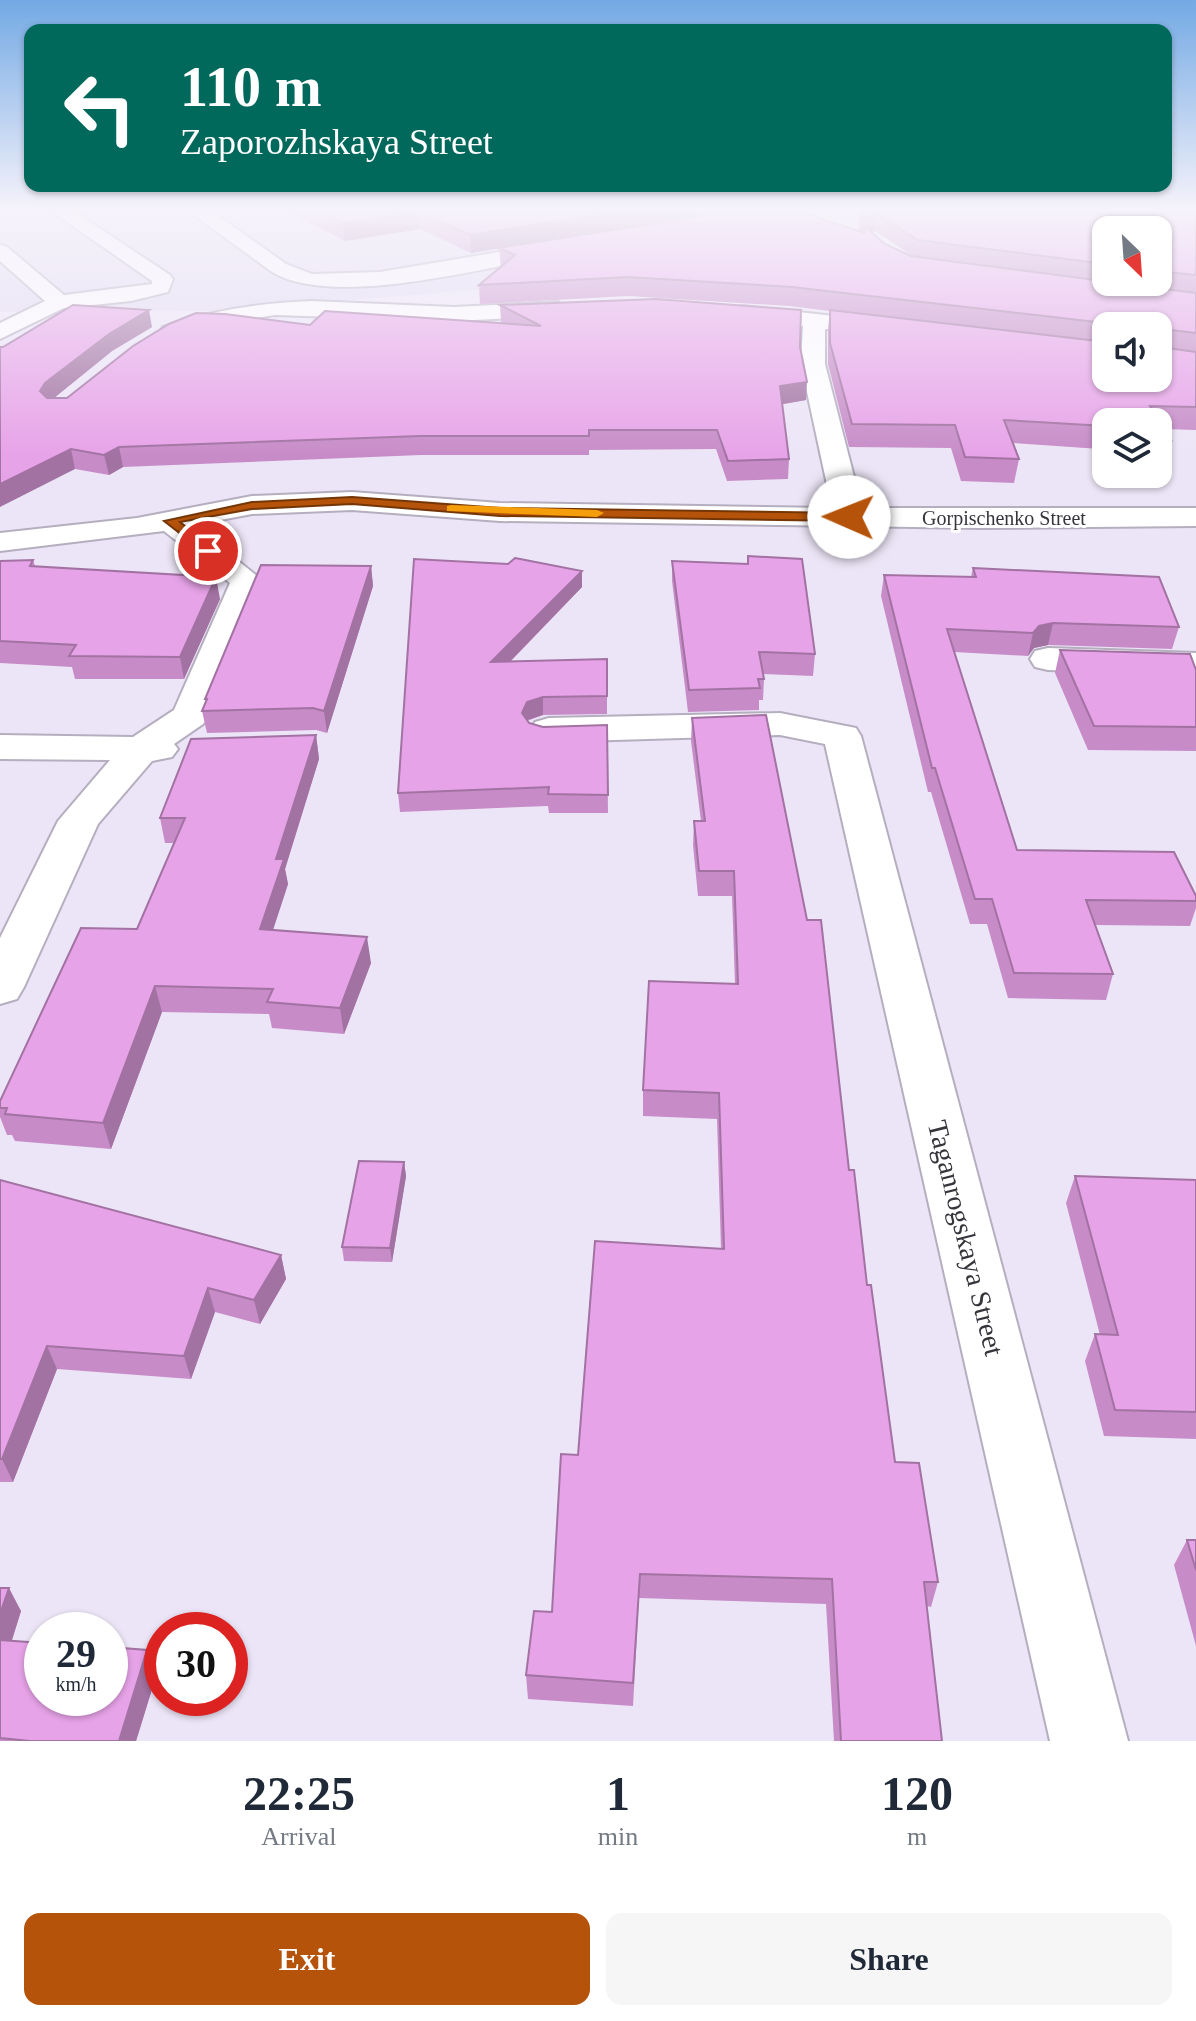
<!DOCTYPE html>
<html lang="en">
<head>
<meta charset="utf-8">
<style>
  body { margin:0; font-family:"Times New Roman",serif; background:#f6f6f7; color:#1f2937; height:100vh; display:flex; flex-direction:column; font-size:30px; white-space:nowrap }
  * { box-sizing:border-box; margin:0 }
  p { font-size:26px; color:#747a83 }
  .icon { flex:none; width:44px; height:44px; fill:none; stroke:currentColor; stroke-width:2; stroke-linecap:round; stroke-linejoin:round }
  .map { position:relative; height:1741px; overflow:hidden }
  .sheet { display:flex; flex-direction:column; background:#fff; flex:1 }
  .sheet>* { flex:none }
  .hud { position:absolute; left:24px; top:24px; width:1148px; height:168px; border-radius:16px; box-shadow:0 2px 6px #0004; background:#00695c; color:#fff; overflow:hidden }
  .needle { width:52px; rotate:155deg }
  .buttons { position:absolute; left:1092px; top:216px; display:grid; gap:16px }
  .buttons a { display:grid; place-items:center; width:80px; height:80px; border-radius:16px; background:#fff; box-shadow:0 2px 6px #0004; font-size:40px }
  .speed { position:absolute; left:24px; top:1612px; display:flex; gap:16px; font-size:40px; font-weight:700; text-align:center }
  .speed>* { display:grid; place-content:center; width:104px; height:104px; border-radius:50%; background:#fff; box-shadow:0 2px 6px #0004; line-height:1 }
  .speed small { font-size:20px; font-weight:400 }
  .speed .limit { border:12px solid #d22; background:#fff; color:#111 }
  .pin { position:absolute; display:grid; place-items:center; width:68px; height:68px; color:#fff; margin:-34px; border:4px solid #fff; border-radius:50%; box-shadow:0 2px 8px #0007 }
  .me { position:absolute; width:88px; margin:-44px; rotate:271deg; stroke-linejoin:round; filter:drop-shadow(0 0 6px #0008) }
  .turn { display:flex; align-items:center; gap:28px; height:168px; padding:0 24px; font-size:36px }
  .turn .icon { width:104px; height:104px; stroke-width:2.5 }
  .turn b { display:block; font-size:56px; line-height:68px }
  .eta { display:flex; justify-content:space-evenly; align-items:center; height:136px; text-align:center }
  .eta b { font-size:48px; font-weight:600; line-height:56px }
  .cta { display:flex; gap:16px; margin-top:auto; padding:16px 24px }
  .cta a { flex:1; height:92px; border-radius:16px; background:#b45309; color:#fff; font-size:32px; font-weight:600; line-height:92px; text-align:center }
  .cta a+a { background:#f6f6f7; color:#1f2937 }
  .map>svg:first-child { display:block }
</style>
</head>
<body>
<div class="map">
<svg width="1196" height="1741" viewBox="0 0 1196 1741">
  <rect width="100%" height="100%" fill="#ece5f7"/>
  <path fill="#e2d9f1" d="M 0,212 L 1196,212 L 1196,228 L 834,216 L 694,236 L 567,282 L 222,311 L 0,312 Z"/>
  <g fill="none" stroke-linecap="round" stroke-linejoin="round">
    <defs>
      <path id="minor" d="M 53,212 L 75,212 L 170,275 L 173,279 L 168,292 L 131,301 L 64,308 L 0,339 L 0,323 L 45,301 L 0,261 L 0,245 L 7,247 L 64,295 L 152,284 L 152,281 Z
        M 190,212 L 213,212 L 286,264 L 312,274 L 380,272 L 559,242 L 569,248 L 559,254 C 489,267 334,309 272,272 Z
        M 311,301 L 454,307 L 558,302 L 569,309 L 558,316 L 454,321 L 275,315 L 211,325 L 171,339 L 163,337 L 160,332 L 163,327 C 212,310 259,303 311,301 Z
        M 743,306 L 889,322 L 897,324 L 900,329 L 897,334 L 889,336 L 825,329 L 825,364 L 862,508 L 1196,508 L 1196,526 L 980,528 L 500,521 L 352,510 L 252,514 L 194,525 L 263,581 L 209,716 L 203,724 L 174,744 L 178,749 L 172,757 L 152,761 L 98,824 L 24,987 L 17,999 L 0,1004 L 0,938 L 58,821 L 110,760 L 0,759 L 0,735 L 133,737 L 174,710 L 230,583 L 164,531 L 0,551 L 0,533 L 137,518 L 252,496 L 352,492 L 500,503 L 832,508 L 801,364 L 803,326 L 735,318 L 732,313 L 735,308 Z
        M 1048,648 L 1196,653 L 1196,675 L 1048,670 L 1035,667 L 1030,659 L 1035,651 Z
        M 780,713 L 856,728 L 861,736 L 1128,1741 L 1050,1741 L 825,744 L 780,735 L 549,742 L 535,738 L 530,730 L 535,722 L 549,718 Z"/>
    </defs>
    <use href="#minor" stroke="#b5aebf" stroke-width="4"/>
    <use href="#minor" fill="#fff" fill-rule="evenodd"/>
  </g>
  <path fill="#c78cc8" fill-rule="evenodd" d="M 290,212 L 801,212 L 860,232 L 858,224 L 860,212 L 1196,212 L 1196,430 L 1164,429 L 1171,440 L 1165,463 L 1158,463 L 1158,422 L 1106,422 L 1106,461 L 1100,449 L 1013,443 L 1019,459 L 1014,483 L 961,481 L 951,448 L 849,447 L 828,364 L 828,329 L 830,311 L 790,306 L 628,296 L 480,304 L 479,285 L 501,267 L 499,248 L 471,253 L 420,229 L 345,241 ZM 706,214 L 708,215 L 527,244 ZM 1106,230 L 1158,230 L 1158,282 L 1106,282 ZM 875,231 L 914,257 L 885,244 L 871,232 ZM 1106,326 L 1158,326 L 1106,378 Z
    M 500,305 L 800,347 L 806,400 L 782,404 L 789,459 L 788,479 L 727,481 L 716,449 L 589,450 L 589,455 L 421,455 L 123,467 L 109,475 L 75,469 L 3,347 L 152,327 L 112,351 L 54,398 L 67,398 L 310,325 L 503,323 L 501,322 Z
    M 414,559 L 582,587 L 510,662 L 607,659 L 607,714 L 543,715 L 527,721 L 529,723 L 543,727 L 607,725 L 608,813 L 549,813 L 548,806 L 400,812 L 398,793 Z
    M 33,560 L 35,566 L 220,599 L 184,679 L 75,679 L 72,667 L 0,663 L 0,561 Z
    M 672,561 L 815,654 L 813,676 L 763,674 L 764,679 L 763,700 L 759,700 L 759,710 L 688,712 L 672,581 Z
    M 371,566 L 373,586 L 327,733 L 316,730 L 207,733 L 202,711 L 206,703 L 205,699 Z
    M 973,568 L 1179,627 L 1172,649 L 1048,645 L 1034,648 L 1028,656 L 954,652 L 1017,850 L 1196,896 L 1196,908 L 1190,926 L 1095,925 L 1113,974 L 1106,1000 L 1008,998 L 987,924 L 970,924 L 931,792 L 928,792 L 881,596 L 884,575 L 971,577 Z
    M 1060,650 L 1196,670 L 1196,751 L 1088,750 L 1055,673 Z
    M 692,718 L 849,1170 L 895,1462 L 938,1582 L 931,1607 L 927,1606 L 942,1741 L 834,1741 L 826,1604 L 639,1598 L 633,1706 L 528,1699 L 526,1675 L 552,1612 L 578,1455 L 721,1249 L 717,1119 L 643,1116 L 643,1090 L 735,984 L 732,896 L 698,896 L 693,845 L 694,821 L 701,821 L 691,741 Z
    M 316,735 L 319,759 L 285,869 L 288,884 L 273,930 L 371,963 L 344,1034 L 272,1028 L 269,1014 L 162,1012 L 111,1149 L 15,1141 L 12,1135 L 7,1135 L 0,1117 L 0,1101 L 137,929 L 174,843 L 165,843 L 160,818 Z
    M 404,1162 L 406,1176 L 392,1262 L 344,1261 L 342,1247 Z
    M 1075,1176 L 1196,1180 L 1196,1439 L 1104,1436 L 1085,1361 L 1095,1334 L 1100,1335 L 1066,1203 Z
    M 0,1180 L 281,1255 L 286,1279 L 260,1324 L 215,1312 L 191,1379 L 57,1369 L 13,1482 L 0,1482 Z
    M 1187,1540 L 1196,1540 L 1196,1646 L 1174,1565 Z
    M 0,1588 L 21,1611 L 12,1640 L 157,1673 L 136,1741 L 0,1741 Z"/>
  <path fill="#a272a2" d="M 418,212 L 420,229 L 345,241 L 343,223 Z
    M 614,212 L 707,212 L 706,214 L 471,253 L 470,235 Z
    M 877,214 L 875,231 L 865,233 L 864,226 L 863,236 L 861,238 L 863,221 L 867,216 Z
    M 149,310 L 152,327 L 112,351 L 49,402 L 40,391 L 45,383 L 109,334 Z
    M 807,382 L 806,400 L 778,405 L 780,386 Z
    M 119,447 L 123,467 L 109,475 L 104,455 Z
    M 71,449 L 75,469 L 0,507 L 0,484 Z
    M 371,566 L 373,586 L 327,733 L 324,711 Z
    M 582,571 L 582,587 L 492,680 L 491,662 Z
    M 216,577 L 220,599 L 184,679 L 180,657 Z
    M 1053,623 L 1048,645 L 1034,648 L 1028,656 L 1033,633 L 1039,626 Z
    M 543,697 L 543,715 L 527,720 L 522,713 L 527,702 Z
    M 316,735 L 319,759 L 285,869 L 288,884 L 265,954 L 260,929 L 276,859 Z
    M 367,937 L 371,963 L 344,1034 L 340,1008 Z
    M 155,986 L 162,1012 L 111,1149 L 103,1123 Z
    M 404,1162 L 406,1176 L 392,1262 L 390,1248 Z
    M 281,1255 L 286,1279 L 260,1324 L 254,1300 Z
    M 208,1288 L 215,1312 L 191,1379 L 184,1356 Z
    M 47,1346 L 57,1369 L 13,1482 L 2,1459 Z
    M 9,1588 L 21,1611 L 5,1662 L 0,1654 L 0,1614 Z
    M 147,1650 L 157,1673 L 136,1741 L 119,1741 Z"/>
  <path fill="#e7a3e8" stroke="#a272a2" stroke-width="2" d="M 321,212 L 416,212 L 343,223 Z
    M 419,212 L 614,212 L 470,235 Z
    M 711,212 L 801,212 L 865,233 L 864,226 L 885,244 L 911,256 L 1196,293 L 1196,333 L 1163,329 L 1160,332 L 1161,347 L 1196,352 L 1196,407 L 1150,406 L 1171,440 L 1158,439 L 1158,422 L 1106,422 L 1106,428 L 1105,426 L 1004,420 L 1019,459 L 965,457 L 955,425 L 852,424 L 830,343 L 830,310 L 1106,342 L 1106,378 L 1158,378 L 1158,326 L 1113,326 L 1113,324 L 792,287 L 628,277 L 479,285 L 515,255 L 499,248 L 708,215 Z
    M 861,212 L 1196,212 L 1196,275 L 1158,271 L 1158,230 L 1106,230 L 1106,264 L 918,240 L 877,214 L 867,216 L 863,221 Z
    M 656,299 L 801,310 L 800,347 L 807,382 L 780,386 L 789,459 L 728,461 L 717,430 L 589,430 L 589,436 L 420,436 L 119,447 L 104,455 L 71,449 L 0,484 L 0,347 L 3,347 L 73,305 L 149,310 L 109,334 L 45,383 L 40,391 L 47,398 L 67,398 L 133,346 L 169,324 L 196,313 L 225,314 L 310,325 L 325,311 L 541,326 L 500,305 Z
    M 748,556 L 802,559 L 815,654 L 759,652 L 764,679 L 758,679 L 760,688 L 689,690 L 672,561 L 748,564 Z
    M 515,558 L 582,571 L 491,662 L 607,659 L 607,696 L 543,697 L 527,702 L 522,713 L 529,723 L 543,727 L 607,725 L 608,795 L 548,794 L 549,787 L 398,793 L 414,559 L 508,564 Z
    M 33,560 L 30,566 L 216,577 L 180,657 L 69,656 L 76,645 L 0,641 L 0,561 Z
    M 261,565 L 371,566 L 324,711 L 313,708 L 202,711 L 207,699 L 205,699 Z
    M 973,568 L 1159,577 L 1179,627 L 1053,623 L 1039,626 L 1033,633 L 947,629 L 1017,850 L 1174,852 L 1196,896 L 1196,901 L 1086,900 L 1113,974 L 1014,973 L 992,899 L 975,899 L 935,768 L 932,768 L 884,575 L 976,577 Z
    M 1060,650 L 1190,654 L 1196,670 L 1196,727 L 1094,726 Z
    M 766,715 L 807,920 L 821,920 L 849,1170 L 854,1170 L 867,1285 L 871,1285 L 895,1462 L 919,1463 L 938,1582 L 924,1582 L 942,1741 L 841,1741 L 832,1579 L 640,1574 L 633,1683 L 526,1675 L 534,1611 L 552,1612 L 561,1454 L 578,1455 L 595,1241 L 724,1249 L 719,1093 L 643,1090 L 649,981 L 738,984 L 734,871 L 699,871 L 694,821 L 705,821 L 692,718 Z
    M 316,735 L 276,859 L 284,859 L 260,929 L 367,937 L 340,1008 L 267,1002 L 273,989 L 155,986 L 103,1123 L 5,1114 L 7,1108 L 0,1108 L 0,1101 L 81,928 L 137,929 L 185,818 L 160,818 L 191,739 Z
    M 359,1161 L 404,1162 L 390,1248 L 342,1247 Z
    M 1075,1176 L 1196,1180 L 1196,1412 L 1115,1410 L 1095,1334 L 1118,1335 Z
    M 0,1180 L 281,1255 L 254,1300 L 208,1288 L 184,1356 L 47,1346 L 2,1459 L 0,1459 Z
    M 1187,1540 L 1196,1540 L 1196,1570 Z
    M 0,1588 L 9,1588 L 0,1614 Z
    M 0,1640 L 42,1643 L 42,1698 L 110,1698 L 110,1647 L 147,1650 L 119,1741 L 30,1741 L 0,1738 Z"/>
  <linearGradient id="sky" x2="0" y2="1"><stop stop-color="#73a9e4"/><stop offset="0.46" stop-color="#f6f3fb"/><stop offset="1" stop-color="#f6f3fb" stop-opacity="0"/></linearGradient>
  <rect width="1196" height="456" fill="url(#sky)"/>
  <path fill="#b45309" stroke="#753606" stroke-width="2" d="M 352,497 L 500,508 L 849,513 L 855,517 L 849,521 L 500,516 L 352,504 L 252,509 L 180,522 L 213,548 L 215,551 L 208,555 L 164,521 L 252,502 Z"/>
  <path fill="#f59e0b" d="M 451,505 L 597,510 L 604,513 L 597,517 L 447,511 L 447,506 Z"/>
  <g text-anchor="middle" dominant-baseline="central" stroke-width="6" stroke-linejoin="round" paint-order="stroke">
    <g font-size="20" fill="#37353c" stroke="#fff">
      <text x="1004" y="518">Gorpischenko Street</text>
    </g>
    <g font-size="28" fill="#37353c" stroke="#fff">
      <text transform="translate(966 1238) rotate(76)">Taganrogskaya Street</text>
    </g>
  </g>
</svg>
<div class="buttons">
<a><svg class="needle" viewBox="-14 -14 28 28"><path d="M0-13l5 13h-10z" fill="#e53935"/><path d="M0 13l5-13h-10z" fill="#747a83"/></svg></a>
<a><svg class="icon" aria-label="sound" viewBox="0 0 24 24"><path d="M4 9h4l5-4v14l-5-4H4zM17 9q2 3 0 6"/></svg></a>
<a><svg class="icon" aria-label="layers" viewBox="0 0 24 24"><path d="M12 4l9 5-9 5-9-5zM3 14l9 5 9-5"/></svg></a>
</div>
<div class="speed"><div>29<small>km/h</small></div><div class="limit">30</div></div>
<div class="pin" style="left:208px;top:551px;background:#d93025"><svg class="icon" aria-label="arrive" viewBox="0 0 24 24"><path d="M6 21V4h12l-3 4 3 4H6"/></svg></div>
<svg class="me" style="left:849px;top:517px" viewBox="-20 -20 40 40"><circle r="19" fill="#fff"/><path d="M0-13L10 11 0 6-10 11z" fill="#b45309"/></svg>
<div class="hud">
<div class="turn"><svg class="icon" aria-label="left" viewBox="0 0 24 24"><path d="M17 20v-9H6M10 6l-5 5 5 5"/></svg><div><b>110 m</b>Zaporozhskaya Street</div></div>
</div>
</div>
<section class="sheet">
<div class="eta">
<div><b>22:25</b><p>Arrival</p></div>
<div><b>1</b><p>min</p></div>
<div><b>120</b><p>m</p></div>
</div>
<div class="cta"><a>Exit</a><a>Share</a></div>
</section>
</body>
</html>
